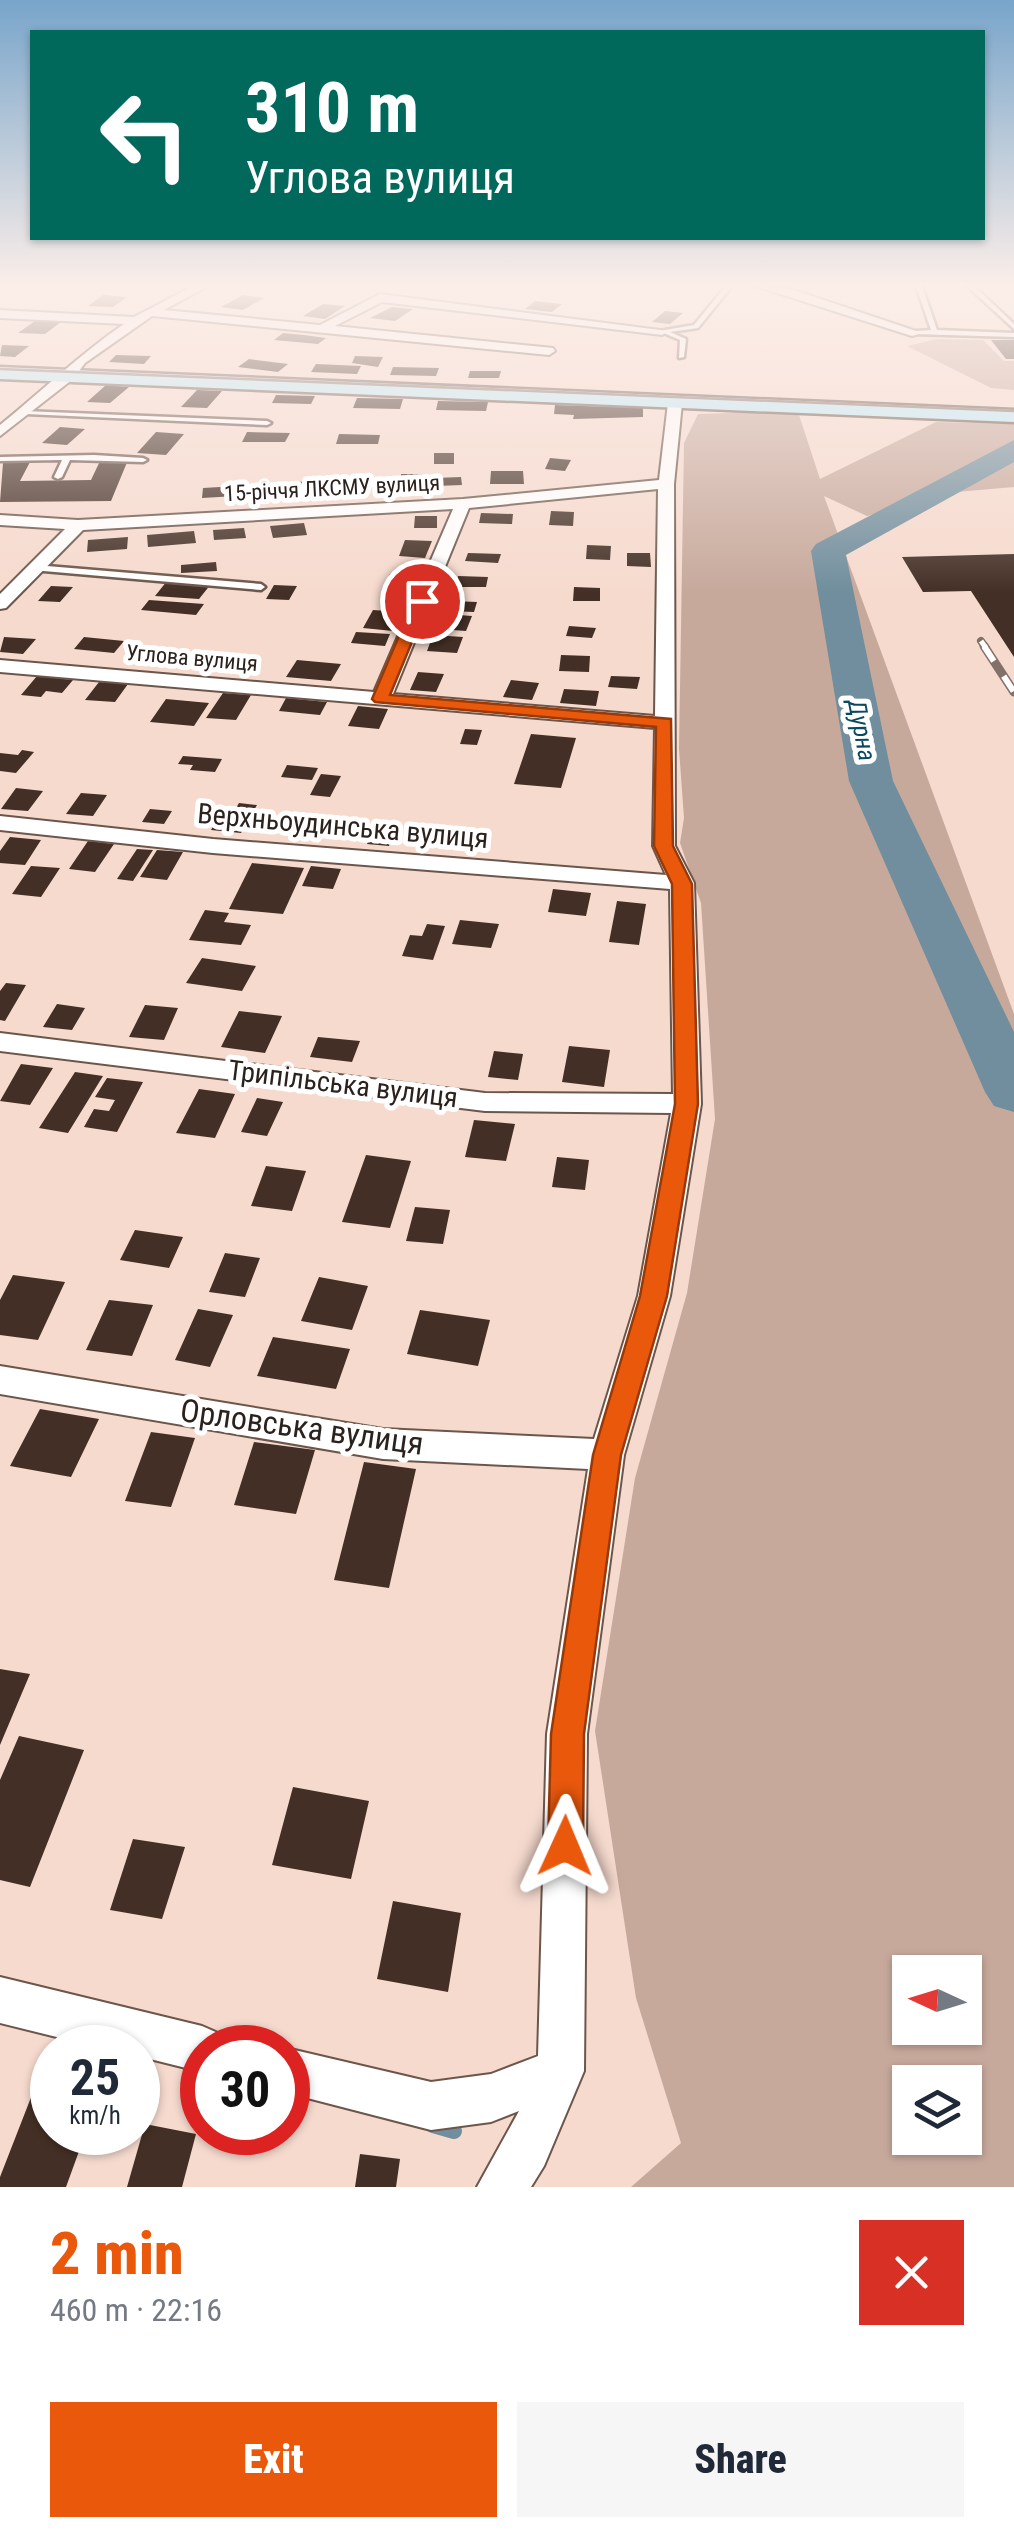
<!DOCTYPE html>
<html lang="en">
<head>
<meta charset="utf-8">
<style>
  body { margin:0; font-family:"Roboto Condensed",sans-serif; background:#f6f6f7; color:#1f2937; height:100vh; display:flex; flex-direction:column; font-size:38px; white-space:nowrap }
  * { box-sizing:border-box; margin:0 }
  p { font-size:32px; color:#747a83 }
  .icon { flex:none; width:55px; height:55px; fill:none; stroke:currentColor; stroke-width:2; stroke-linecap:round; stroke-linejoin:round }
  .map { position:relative; height:2187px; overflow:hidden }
  .details { display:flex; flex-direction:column; background:#fff; flex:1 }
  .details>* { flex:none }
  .top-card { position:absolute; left:30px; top:30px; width:955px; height:210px; border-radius:0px; box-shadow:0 2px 8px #0004; background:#00695c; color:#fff; overflow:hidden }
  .needle { width:65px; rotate:274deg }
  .fabs { position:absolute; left:892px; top:1955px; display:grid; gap:20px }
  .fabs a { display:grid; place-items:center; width:90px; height:90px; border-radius:0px; background:#fff; box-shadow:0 2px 8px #0004; font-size:50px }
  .speed { position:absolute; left:30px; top:2025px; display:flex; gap:20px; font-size:50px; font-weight:700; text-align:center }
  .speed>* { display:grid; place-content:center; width:130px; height:130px; border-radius:50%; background:#fff; box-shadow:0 2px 8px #0004; line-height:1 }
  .speed small { font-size:25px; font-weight:400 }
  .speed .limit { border:15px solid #d22; background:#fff; color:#111 }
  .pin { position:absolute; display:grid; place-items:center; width:85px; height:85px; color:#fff; margin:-42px; border:5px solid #fff; border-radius:50%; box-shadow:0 2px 10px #0007 }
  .me { position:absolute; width:110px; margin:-55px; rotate:1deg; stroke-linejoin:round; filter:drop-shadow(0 0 8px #0008) }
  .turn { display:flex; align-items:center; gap:35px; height:210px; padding:0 50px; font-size:45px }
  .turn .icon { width:130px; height:130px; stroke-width:2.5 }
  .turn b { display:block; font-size:70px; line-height:85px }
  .round { display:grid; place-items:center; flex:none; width:105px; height:105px; border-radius:0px; background:#f6f6f7 }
  .head { display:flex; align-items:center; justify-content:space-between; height:170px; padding:0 50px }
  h1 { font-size:60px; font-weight:800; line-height:75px; color:#ea580c }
  .action { display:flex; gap:20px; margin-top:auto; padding:20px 50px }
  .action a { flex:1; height:115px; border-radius:0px; background:#ea580c; color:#fff; font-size:40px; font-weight:800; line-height:115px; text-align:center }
  .action a+a { background:#f6f6f7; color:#1f2937 }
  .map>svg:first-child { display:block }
</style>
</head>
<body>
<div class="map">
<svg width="1014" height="2187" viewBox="0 0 1014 2187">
  <rect width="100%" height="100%" fill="#f6dace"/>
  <path fill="#c7a99c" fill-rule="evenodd" d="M 937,339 L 983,340 L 1004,361 L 1014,361 L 1014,390 L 991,388 L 907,346 Z
    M 762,412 L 799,415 L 820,479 L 936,422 L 1014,424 L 1014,487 L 956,492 L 867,516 L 824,496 L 1014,1014 L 1014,2187 L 631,2187 L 681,2143 L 636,1998 L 595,1731 L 635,1478 L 687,1293 L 715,1119 L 701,903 L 680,843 L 684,818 L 679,749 L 684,443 L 698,414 ZM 910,1972 L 965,1972 L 965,2028 L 910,2028 ZM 910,2082 L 965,2082 L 965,2138 L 910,2138 Z"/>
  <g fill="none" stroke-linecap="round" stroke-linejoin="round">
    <path stroke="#708e9d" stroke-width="16" d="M 433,2125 L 454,2131"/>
    <path fill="#708e9d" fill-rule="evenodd" d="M 1014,440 L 1014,462 L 846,555 L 893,781 L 1014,1032 L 1014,1112 L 994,1106 L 985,1092 L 849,781 L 811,551 L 816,544 Z"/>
  </g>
  <path fill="#432f25" d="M 103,295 L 127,297 L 113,307 L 88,306 Z
    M 243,295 L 264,298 L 243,310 L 221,307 Z
    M 535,301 L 562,304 L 552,312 L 525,309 Z
    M 323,304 L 345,306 L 325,319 L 303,316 Z
    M 392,307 L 413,309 L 395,321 L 370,318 Z
    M 665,311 L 683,313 L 670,324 L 652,322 Z
    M 35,321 L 61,322 L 45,334 L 18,333 Z
    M 283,333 L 304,335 L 326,338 L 318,344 L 274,340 Z
    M 991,340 L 1014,340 L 1014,359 L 1006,359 Z
    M 2,345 L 29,346 L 15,357 L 0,356 Z
    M 116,355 L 151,356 L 144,364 L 109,362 Z
    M 355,356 L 383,357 L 378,367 L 352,363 Z
    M 249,359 L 288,364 L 278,372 L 238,367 Z
    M 316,364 L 361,366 L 357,374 L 311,372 Z
    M 393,367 L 439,368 L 436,376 L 390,375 Z
    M 470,371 L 501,371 L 499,378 L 468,378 Z
    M 106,385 L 129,387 L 110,403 L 87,402 Z
    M 197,390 L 222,391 L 207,408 L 181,407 Z
    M 276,395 L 315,396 L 311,404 L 272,403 Z
    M 357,398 L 403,399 L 400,409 L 353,408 Z
    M 438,401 L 488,402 L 486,411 L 436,410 Z
    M 555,405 L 643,408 L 643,417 L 573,419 L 574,415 L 554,414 Z
    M 60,427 L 85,429 L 67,445 L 42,443 Z
    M 156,432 L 184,434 L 166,455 L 137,453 Z
    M 247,432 L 290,433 L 285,442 L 242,442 Z
    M 339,434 L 380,435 L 378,444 L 336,444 Z
    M 434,453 L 454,453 L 454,464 L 434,464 Z
    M 550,458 L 571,460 L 565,471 L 545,469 Z
    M 128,460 L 111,501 L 0,502 L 3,463 L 30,462 L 20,481 L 91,480 L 100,461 Z
    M 491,471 L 523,471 L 524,484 L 490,484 Z
    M 401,474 L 422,474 L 422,485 L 401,486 Z
    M 461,477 L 462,485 L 436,486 L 435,478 Z
    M 340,479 L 343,490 L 299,493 L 296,482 Z
    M 253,485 L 253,495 L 202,498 L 203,488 Z
    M 551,511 L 574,512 L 573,526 L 549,525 Z
    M 481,513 L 513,514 L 512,524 L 479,523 Z
    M 415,516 L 437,516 L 437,528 L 414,528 Z
    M 304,523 L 307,535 L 273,538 L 270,526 Z
    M 244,528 L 246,538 L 214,540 L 213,530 Z
    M 194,531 L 196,543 L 148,547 L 147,535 Z
    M 128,537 L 127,549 L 87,552 L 88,540 Z
    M 405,540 L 432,541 L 425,558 L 399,556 Z
    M 587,545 L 611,546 L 610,560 L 586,559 Z
    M 468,553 L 501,554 L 498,563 L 465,561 Z
    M 627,553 L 650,553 L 651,567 L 627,566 Z
    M 1014,554 L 1014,657 L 971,591 L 923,592 L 902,557 Z
    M 216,562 L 217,571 L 181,573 L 181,565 Z
    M 390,574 L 418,576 L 410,592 L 382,590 Z
    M 458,576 L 488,577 L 486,587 L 456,587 Z
    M 167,581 L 211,584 L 199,599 L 155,596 Z
    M 274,585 L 297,586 L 289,600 L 266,599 Z
    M 51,586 L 73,587 L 60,602 L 38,601 Z
    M 574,587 L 600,588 L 600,601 L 573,601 Z
    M 149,600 L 204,604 L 196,615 L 141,610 Z
    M 452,601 L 477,602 L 474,612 L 449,611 Z
    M 373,610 L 402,612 L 393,631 L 363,628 Z
    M 446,614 L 472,616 L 466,631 L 439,629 Z
    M 569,626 L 596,628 L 592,638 L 566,636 Z
    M 356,632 L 390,634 L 385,646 L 351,643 Z
    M 433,635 L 463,637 L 457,653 L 427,651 Z
    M 4,637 L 36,639 L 23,654 L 0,652 Z
    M 84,637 L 124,641 L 114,653 L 74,649 Z
    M 149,649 L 188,653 L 176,668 L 136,664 Z
    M 221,654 L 254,657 L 243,674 L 210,671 Z
    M 561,655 L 590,656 L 589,672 L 559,671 Z
    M 297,660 L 341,664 L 331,681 L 286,677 Z
    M 418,672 L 444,674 L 436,692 L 410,690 Z
    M 37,676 L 73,680 L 62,693 L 46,691 L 41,697 L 21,695 Z
    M 611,676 L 640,677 L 637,689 L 608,687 Z
    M 511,680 L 539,683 L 532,700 L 503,697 Z
    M 99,682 L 128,684 L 115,702 L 85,700 Z
    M 564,689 L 599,691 L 596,706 L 560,703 Z
    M 223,693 L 251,695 L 236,720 L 206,718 Z
    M 286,698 L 327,702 L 320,715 L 279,711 Z
    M 166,699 L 209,703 L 194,726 L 150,722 Z
    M 358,706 L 388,709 L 379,729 L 348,726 Z
    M 465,729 L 482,730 L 477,745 L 460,744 Z
    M 531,734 L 576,738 L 561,788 L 514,784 Z
    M 22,750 L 34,752 L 16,773 L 0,771 L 0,753 L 18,755 Z
    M 183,756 L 222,759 L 215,772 L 190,770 L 193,765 L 178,764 Z
    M 287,765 L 318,768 L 312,780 L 281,777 Z
    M 321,774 L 341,776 L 330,797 L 310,795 Z
    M 16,788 L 43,791 L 28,811 L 1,809 Z
    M 81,793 L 107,795 L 93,816 L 66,814 Z
    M 239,803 L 257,805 L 241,833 L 211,830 L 221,813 L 232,815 Z
    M 150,809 L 172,811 L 164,824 L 142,822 Z
    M 301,814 L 330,817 L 320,838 L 290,835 Z
    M 375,823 L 397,825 L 389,846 L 367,844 Z
    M 10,837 L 41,840 L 25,865 L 0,863 L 0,851 Z
    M 88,841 L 114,844 L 95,872 L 69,869 Z
    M 137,849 L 153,850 L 133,881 L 117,879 Z
    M 157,850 L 183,852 L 167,880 L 140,877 Z
    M 252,863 L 304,868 L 283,914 L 229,909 Z
    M 31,866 L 60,868 L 41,897 L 12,894 Z
    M 311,866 L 341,869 L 333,889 L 302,886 Z
    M 553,889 L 591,893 L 586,916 L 548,912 Z
    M 617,901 L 646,904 L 639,945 L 609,942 Z
    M 205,910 L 229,913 L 224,922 L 251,925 L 241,945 L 189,940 Z
    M 460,920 L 499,924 L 491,948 L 452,944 Z
    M 427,924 L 445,926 L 433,960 L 402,956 L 410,935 L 422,936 Z
    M 202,958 L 256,966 L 242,991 L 186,983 Z
    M 6,983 L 26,985 L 5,1021 L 0,1020 L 0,991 Z
    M 57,1004 L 85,1008 L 72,1030 L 43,1027 Z
    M 145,1005 L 178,1008 L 164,1040 L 129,1037 Z
    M 239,1011 L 282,1016 L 265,1053 L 221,1047 Z
    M 318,1037 L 360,1041 L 352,1062 L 310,1057 Z
    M 569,1046 L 610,1050 L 604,1087 L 562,1082 Z
    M 494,1051 L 523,1054 L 518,1080 L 488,1077 Z
    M 21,1064 L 53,1068 L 30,1105 L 0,1101 Z
    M 75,1072 L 103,1076 L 68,1133 L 39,1128 Z
    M 107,1078 L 143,1082 L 117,1132 L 84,1127 L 94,1109 L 109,1111 L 115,1100 L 95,1097 Z
    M 199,1089 L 235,1094 L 215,1138 L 176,1133 Z
    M 257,1098 L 283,1102 L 267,1136 L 241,1132 Z
    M 474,1120 L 515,1124 L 506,1161 L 465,1157 Z
    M 366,1155 L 411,1161 L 390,1228 L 342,1222 Z
    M 557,1157 L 589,1160 L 585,1190 L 552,1187 Z
    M 266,1166 L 306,1171 L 292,1211 L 251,1206 Z
    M 415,1207 L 450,1210 L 443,1244 L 406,1241 Z
    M 135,1230 L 183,1237 L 169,1268 L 120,1260 Z
    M 225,1253 L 260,1258 L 245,1297 L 209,1292 Z
    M 13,1275 L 65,1282 L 38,1340 L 0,1335 L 0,1300 Z
    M 319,1277 L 368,1286 L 352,1330 L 301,1321 Z
    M 109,1300 L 153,1305 L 132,1356 L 86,1350 Z
    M 198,1309 L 233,1315 L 210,1367 L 175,1360 Z
    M 420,1310 L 490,1320 L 478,1366 L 407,1354 Z
    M 273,1337 L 350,1349 L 336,1389 L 257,1376 Z
    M 40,1409 L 99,1419 L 71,1477 L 10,1466 Z
    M 151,1432 L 195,1438 L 171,1507 L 125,1501 Z
    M 254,1442 L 315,1450 L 296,1514 L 234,1505 Z
    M 364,1462 L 416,1469 L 389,1588 L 334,1580 Z
    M 0,1669 L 30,1674 L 0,1745 Z
    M 19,1736 L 84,1750 L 30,1887 L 0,1880 L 0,1780 Z
    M 293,1787 L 369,1801 L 351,1879 L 272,1865 Z
    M 133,1839 L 185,1847 L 162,1919 L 110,1910 Z
    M 393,1901 L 461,1913 L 448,1992 L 377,1979 Z
    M 37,2082 L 52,2086 L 52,2132 L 86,2132 L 66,2187 L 0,2187 L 0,2177 Z
    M 145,2124 L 196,2134 L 182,2187 L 127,2187 Z
    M 360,2154 L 400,2159 L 396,2187 L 355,2187 Z"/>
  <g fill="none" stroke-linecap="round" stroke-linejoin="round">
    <defs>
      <path id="service" d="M 726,286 L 732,286 L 698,328 L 670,332 L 686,339 L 684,357 L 679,358 L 680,340 L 659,331 L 694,325 Z
        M 916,286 L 922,286 L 937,330 L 1014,333 L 1014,337 L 914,334 L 916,331 L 931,330 Z
        M 967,286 L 974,286 L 1014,324 L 1014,329 Z
        M 24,411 L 267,421 L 271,423 L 267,425 L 26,414 Z
        M 94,455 L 143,458 L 147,460 L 143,462 L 70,460 L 62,477 L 58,479 L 54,477 L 62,460 L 0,461 L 0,457 Z
        M 35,565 L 261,584 L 265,587 L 261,590 L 32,570 L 31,568 Z"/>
      <path id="minor" d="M 193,286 L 208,286 L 164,310 L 320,325 L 380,294 L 668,331 L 662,335 L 382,302 L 335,326 L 553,348 L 555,351 L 549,355 L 152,316 L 85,363 L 73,379 L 0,436 L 0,425 C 42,391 80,354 124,324 L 0,318 L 0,310 L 134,317 Z
        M 755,286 L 791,289 L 922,333 L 912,336 Z
        M 675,399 L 682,403 L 674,484 L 675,846 L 694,883 L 701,1104 L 670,1296 L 624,1455 L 587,1734 L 584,2071 L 544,2166 L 531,2187 L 477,2187 L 519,2111 L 491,2122 L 431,2130 L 288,2093 L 286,2048 L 431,2082 L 491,2074 L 538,2056 L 547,1734 L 588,1469 L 383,1459 L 0,1394 L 0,1366 L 383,1429 L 594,1439 L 638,1296 L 671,1113 L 485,1111 L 0,1051 L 0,1033 L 485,1093 L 673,1094 L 670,889 L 213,853 L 0,830 L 0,816 L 213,839 L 666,875 L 653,846 L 655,728 L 0,672 L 0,660 L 374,692 L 453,509 L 83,530 L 6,608 L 0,609 L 0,594 L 65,529 L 0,525 L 0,515 L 78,520 L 463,499 L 659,480 L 668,403 ZM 658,489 L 655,716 L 393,694 L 469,508 Z
        M 0,1977 L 202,2026 L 218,2033 L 225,2048 L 202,2048 L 202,2072 L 138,2056 L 138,2048 L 101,2048 L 0,2023 Z"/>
      <path id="secondary" d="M 0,367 L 1014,410 L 1014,422 L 0,379 Z"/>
    </defs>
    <use href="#service" stroke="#6c564b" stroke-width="5"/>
    <use href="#minor" stroke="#6c564b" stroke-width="4"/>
    <use href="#secondary" stroke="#6c564b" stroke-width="5"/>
    <use href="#service" fill="#fff" fill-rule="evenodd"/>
    <use href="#minor" fill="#fff" fill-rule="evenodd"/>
    <use href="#secondary" fill="#bdebfb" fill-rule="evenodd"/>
    <path stroke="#827069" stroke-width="2.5" d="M 0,369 L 1014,411"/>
    <defs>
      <path id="rail-far1" d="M 981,641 L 986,648"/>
      <path id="rail" d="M 984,646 L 1014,692"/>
    </defs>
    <use href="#rail-far1" stroke="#827069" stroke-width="8"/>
    <use href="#rail" stroke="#827069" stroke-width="9"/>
    <use href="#rail-far1" stroke="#fff" stroke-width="5" stroke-dasharray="14" stroke-linecap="butt"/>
    <use href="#rail" stroke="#fff" stroke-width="6" stroke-dasharray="18" stroke-linecap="butt"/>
  </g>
  <linearGradient id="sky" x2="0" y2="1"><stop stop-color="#78a5ca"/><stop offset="0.48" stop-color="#fbeee9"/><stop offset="1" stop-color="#fbeee9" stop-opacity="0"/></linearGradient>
  <rect width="1014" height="593" fill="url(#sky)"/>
  <path fill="#ea580c" stroke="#983908" stroke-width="2.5" d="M 422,597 L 429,601 L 390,695 L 671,719 L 673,846 L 692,884 L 698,1104 L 667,1296 L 621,1455 L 584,1734 L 583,1846 L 578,1859 L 565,1864 L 553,1859 L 548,1846 L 551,1734 L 593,1455 L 640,1296 L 675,1104 L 672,884 L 654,846 L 656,727 L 375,702 L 372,699 L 414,601 Z"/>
  <g text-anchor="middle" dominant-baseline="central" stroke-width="10" stroke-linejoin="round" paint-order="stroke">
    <g font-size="22" fill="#2b211d" stroke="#fff">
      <text transform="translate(332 488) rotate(-3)">15-річчя ЛКСМУ вулиця</text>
      <text transform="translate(192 658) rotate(5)">Углова вулиця</text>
    </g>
    <g font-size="25" font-style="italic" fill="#0a4961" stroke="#fff">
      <text transform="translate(862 730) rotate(79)">Дурна</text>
    </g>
    <g font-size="28" fill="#2b211d" stroke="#fff">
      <text transform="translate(343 826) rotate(5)">Верхньоудинська вулиця</text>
      <text transform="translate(343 1084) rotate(7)">Трипільська вулиця</text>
    </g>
    <g font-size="32" fill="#2b211d" stroke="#fff">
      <text transform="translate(302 1427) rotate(8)">Орловська вулиця</text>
    </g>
  </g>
</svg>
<div class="fabs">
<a><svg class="needle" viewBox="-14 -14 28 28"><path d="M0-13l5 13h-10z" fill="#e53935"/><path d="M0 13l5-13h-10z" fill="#747a83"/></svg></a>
<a><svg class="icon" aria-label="layers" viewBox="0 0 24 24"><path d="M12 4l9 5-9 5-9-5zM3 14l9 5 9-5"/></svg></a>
</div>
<div class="speed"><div>25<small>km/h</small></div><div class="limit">30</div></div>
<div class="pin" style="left:422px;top:601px;background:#d93025"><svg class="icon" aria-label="arrive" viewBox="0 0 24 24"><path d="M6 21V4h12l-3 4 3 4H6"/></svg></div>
<svg class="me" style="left:565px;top:1846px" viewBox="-20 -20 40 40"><path d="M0-17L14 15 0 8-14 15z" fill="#ea580c" stroke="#fff" stroke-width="4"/></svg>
<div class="top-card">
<div class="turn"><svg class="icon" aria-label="left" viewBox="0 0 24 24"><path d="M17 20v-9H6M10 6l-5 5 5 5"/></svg><div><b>310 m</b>Углова вулиця</div></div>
</div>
</div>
<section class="details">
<div class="head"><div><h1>2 min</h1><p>460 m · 22:16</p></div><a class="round" style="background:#d93025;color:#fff"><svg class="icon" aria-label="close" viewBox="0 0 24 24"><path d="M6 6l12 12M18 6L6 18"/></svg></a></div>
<div class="action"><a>Exit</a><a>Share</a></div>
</section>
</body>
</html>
